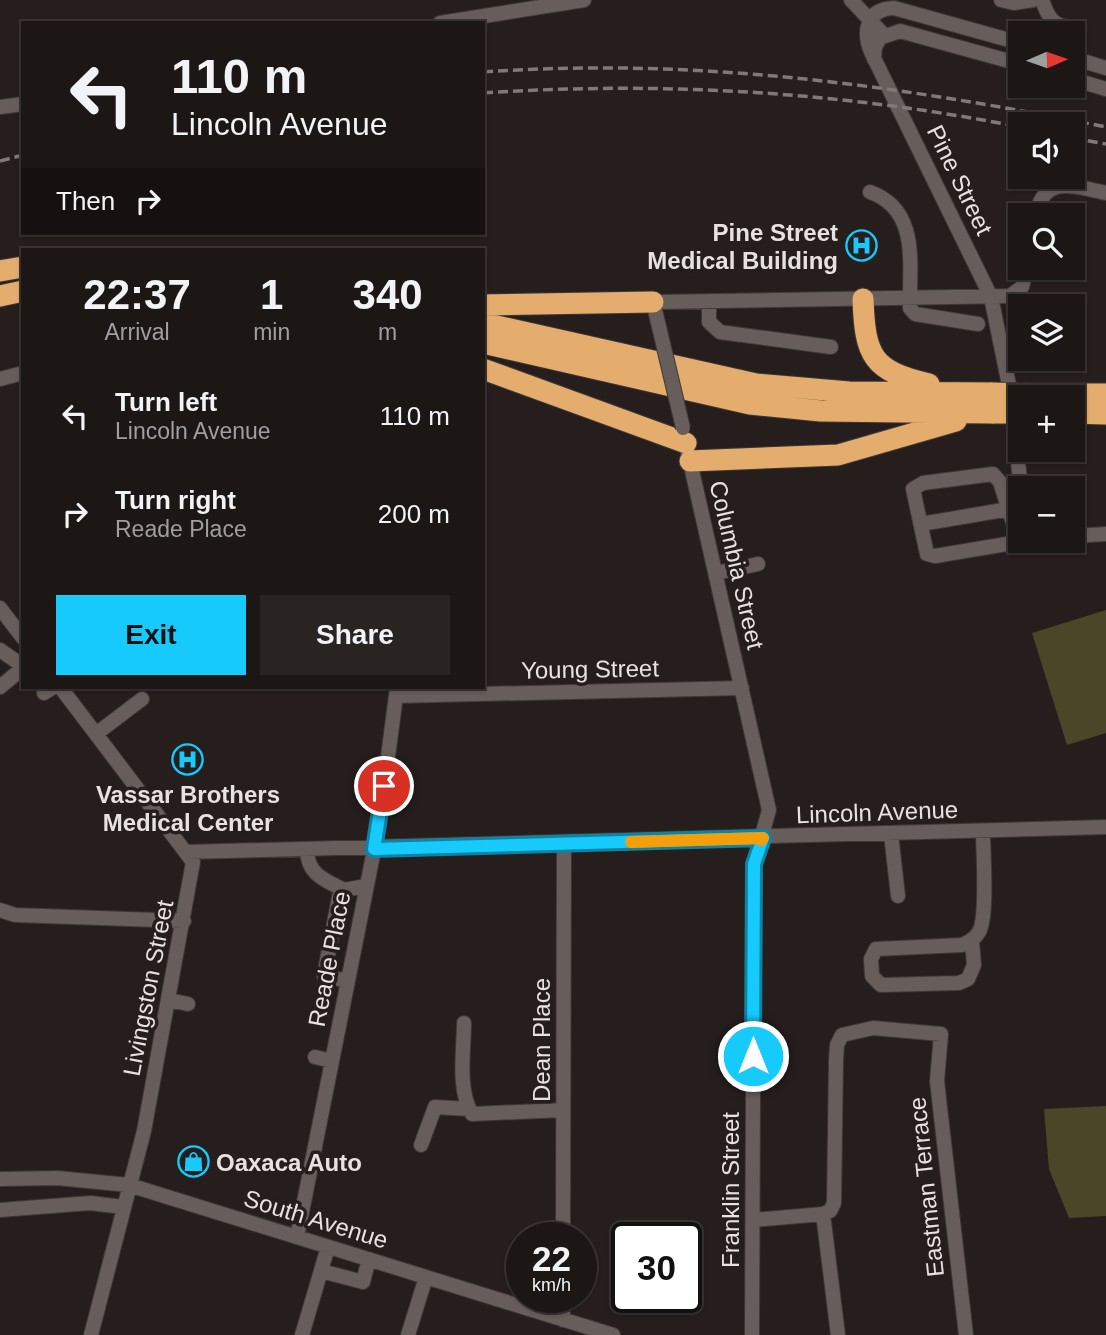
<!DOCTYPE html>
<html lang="en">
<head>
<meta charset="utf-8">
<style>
  body { margin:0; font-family:Helvetica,sans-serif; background:#292322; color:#f1f3f6; height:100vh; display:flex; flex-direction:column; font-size:26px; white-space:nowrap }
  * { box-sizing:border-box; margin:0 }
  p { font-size:23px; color:#a09fa0 }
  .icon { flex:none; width:38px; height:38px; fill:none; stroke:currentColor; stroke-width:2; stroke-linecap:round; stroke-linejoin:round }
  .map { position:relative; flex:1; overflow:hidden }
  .panel { position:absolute; left:21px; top:248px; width:464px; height:441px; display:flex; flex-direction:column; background:#1c1615; border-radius:0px; box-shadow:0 2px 5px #0004,0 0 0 2px #3a3534 }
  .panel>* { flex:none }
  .banner { position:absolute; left:21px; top:21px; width:464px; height:214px; border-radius:0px; box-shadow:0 2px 5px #0004,0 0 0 2px #3a3534; background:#1c1615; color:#f1f3f6; overflow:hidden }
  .needle { width:46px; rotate:88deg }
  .buttons { position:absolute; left:1008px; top:21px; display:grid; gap:14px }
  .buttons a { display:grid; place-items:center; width:77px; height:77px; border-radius:0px; background:#1c1615; box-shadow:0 2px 5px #0004,0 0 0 2px #3a3534; font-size:35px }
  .speed { position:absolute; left:506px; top:1222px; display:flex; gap:14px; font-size:35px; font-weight:700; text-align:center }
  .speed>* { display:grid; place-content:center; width:91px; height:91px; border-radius:50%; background:#1c1615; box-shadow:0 2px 5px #0004,0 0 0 2px #3a3534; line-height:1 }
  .speed small { font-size:18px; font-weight:400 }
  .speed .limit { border:4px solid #111; border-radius:10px; background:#fff; color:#111 }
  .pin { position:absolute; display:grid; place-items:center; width:60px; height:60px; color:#fff; margin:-30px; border:4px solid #fff; border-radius:50%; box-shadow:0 2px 7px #0007 }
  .me { position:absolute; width:77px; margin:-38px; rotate:0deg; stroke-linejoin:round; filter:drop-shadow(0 0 5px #0008) }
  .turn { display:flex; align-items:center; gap:24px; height:147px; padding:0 35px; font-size:32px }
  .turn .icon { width:91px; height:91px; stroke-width:2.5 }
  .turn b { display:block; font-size:49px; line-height:60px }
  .then { display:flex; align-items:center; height:66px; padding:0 35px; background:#0003; gap:14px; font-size:26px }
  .eta { display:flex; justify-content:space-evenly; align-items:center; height:119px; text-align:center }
  .eta b { font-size:42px; font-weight:700; line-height:49px }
  .button { display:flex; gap:14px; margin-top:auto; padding:14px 35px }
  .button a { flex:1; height:80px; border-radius:0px; background:#16cafb; color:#111; font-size:28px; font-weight:700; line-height:80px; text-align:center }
  .button a+a { background:#292322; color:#f1f3f6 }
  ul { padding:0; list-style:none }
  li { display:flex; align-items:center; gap:21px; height:98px; padding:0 35px }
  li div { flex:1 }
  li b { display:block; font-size:26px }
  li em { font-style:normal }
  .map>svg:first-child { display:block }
</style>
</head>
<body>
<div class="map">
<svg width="1106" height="1335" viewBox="0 0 1106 1335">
  <rect width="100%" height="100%" fill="#251e1c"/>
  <path fill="#4a4728" d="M 1106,610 L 1106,733 L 1067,745 L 1032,633 Z
    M 1106,1106 L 1106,1216 L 1069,1218 L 1049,1169 L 1044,1109 Z"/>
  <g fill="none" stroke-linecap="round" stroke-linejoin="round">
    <defs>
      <path id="minor" d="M 851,0 L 884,35
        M 1001,0 L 1014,3 L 1033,0
        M 1042,0 C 1048,17 1053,28 1074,27
        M 440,23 L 584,0
        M 1020,43 L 894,8 C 866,9 862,32 872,54 L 991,297 L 1009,385 L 1021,488
        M 1073,58 L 1106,68
        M 874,59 L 875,47 L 880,38 L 900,31 L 1020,64
        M 1073,79 L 1106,89
        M 0,107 L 23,104
        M 870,192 C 920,210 909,264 910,308 L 915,314 L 978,324
        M 1036,215 C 1044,173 1076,187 1106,193
        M 709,301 L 709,322 L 720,332 L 831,347
        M 660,331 L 653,302 L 1010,296 L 1022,287 L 1027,268
        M 0,379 L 23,373
        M 688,453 L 769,810 L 754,864 L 752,1335
        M 921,524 L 1009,509
        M 1073,536 L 1106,534
        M 1019,542 L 1000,482 L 993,474 L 923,483 L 913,489 L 927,554 L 935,556 L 1019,542 L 1023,541
        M 716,573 L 758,564
        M 0,608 L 23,638
        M 0,650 L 23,666
        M 0,687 L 23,668
        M 61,688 L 193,862 L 144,1131 L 91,1335
        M 44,693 L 52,688
        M 396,696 L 742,688
        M 96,734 L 142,699
        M 891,834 L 898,896
        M 307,851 C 308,875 325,880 344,890
        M 187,852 L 1106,827
        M 0,910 L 15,915 L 184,921
        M 972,941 L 974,965 L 968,979 L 959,983 L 881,985 L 872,976 L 871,959 L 876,949 L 962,945 C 969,942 975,939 979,932 C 988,916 983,852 983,831
        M 348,981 L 324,976 L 339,897 L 344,890 L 366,886
        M 169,1000 L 188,1004
        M 464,1023 C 464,1051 457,1089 472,1114 L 563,1110
        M 315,1057 L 332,1061
        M 421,1145 L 435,1107 L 469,1109
        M 0,1179 L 57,1178 L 129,1185 L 613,1335
        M 0,1210 L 90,1203 L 123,1207
        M 823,1214 L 838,1335
        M 753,1220 L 823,1214 L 830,1211 L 834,1203 L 836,1061 L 837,1045 L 842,1035 L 873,1028 L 941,1034 L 937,1081 L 966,1335
        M 297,1237 L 379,825 L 397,688
        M 563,1237 L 564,843
        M 321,1271 L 363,1282 L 369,1259
        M 563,1320 L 563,1297
        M 302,1335 L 328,1247
        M 408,1335 L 426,1277"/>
      <path id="highway" d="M 0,271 L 23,267
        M 0,296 L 23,291
        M 863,299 C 865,356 872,371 929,384
        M 483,305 L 653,302
        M 483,323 L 756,384 L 849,392 L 992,393
        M 483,343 L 750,404 L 821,411 L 994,413
        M 483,369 L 686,443
        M 1026,394 L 1106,394
        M 1073,413 L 1106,414
        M 690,461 L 838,455 L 956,421"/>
    </defs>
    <use href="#minor" stroke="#3e3837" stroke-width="16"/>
    <use href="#highway" stroke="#3e3837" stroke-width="23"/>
    <use href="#minor" stroke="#675e5c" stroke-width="14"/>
    <use href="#highway" stroke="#e4ad6d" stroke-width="21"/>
    <path stroke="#807978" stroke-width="3.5" stroke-dasharray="10 5" stroke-linecap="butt" d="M 483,72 C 699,57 895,85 1106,127
      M 483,93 C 665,81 842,92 1020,127
      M 1073,138 L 1106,144
      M 0,161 L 23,155"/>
    <defs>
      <path id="minor-bridge" d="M 660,331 L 683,428"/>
      <path id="highway-bridge" d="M 992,393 L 1026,394
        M 994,413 L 1020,413"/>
    </defs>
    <use href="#minor-bridge" stroke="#3e3837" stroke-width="16" stroke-linecap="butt"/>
    <use href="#highway-bridge" stroke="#3e3837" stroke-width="23" stroke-linecap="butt"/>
    <use href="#minor-bridge" stroke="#675e5c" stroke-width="14"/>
    <use href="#highway-bridge" stroke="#e4ad6d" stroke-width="21"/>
  </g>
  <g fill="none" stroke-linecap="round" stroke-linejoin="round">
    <defs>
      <path id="route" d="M 384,786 L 374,849 L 763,838 L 754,864 L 753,1056"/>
    </defs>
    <use href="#route" stroke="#0e83a3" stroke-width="18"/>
    <use href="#route" stroke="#16cafb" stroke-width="12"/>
    <path stroke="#f59e0b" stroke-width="12" d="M 631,842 L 763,838 L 761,840"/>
  </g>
  <defs>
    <symbol id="hospital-ring" viewBox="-11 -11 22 22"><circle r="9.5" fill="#251e1c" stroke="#16cafb" stroke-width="1.5"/><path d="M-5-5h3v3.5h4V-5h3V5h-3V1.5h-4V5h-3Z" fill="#16cafb"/></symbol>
    <symbol id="shop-ring" viewBox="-11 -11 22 22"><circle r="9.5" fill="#251e1c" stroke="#16cafb" stroke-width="1.5"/><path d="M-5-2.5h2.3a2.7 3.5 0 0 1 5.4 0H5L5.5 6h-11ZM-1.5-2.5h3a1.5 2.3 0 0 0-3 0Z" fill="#16cafb"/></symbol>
  </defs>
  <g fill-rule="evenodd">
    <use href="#hospital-ring" x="844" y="228" width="35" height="35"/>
    <use href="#hospital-ring" x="170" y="742" width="35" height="35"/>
    <use href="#shop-ring" x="176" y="1144" width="35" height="35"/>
  </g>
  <g text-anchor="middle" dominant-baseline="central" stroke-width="7" stroke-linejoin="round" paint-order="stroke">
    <g font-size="24" fill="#e7e1e0" stroke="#251e1c">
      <text transform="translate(960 180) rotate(64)">Pine Street</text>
      <text transform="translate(737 565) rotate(77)">Columbia Street</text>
      <text transform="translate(590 669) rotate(-1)">Young Street</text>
      <text transform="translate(877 812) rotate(-2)">Lincoln Avenue</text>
      <text transform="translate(329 959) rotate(-79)">Reade Place</text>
      <text transform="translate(148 988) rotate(-79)">Livingston Street</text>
      <text transform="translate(541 1040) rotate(-90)">Dean Place</text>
      <text transform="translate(926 1187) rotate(-96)">Eastman Terrace</text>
      <text transform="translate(730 1190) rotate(-90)">Franklin Street</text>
      <text transform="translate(316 1219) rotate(17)">South Avenue</text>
    </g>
    <g font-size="24" font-weight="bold" fill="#e7e1e0" stroke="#251e1c" text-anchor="end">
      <text x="838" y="232">Pine Street<tspan x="838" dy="28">Medical Building</tspan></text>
      <text x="188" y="794" text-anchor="middle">Vassar Brothers<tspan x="188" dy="28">Medical Center</tspan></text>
      <text x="216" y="1162" text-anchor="start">Oaxaca Auto</text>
    </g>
  </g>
</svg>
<div class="buttons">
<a><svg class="needle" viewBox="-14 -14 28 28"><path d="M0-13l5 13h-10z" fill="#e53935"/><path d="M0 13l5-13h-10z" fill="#a09fa0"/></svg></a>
<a><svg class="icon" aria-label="sound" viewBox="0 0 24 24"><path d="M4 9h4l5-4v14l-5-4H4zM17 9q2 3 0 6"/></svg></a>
<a><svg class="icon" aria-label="search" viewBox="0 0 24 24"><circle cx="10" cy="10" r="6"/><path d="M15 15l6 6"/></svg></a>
<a><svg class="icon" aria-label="layers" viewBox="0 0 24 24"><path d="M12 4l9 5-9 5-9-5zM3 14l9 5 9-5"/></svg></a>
<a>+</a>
<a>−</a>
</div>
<div class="speed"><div>22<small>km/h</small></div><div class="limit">30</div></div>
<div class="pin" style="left:384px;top:786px;background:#d93025"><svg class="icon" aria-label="arrive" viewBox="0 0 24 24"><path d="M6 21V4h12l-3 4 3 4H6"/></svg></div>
<svg class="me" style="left:753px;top:1056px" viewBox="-20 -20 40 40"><circle r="17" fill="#16cafb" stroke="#fff" stroke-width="3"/><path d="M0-11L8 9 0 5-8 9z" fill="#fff"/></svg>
<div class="banner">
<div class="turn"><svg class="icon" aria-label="left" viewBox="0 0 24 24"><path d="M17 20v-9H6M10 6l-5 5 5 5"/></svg><div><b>110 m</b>Lincoln Avenue</div></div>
<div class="then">Then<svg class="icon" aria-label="right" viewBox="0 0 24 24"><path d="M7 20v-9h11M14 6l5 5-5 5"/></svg></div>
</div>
<section class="panel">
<div class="eta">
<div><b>22:37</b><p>Arrival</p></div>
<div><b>1</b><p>min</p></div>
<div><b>340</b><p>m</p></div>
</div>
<ul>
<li><svg class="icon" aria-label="left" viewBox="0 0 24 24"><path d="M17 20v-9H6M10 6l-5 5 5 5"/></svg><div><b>Turn left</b><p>Lincoln Avenue</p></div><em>110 m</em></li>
<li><svg class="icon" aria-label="right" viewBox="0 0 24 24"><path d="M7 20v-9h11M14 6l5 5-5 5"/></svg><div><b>Turn right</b><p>Reade Place</p></div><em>200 m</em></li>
</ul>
<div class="button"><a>Exit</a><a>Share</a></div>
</section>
</div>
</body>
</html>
